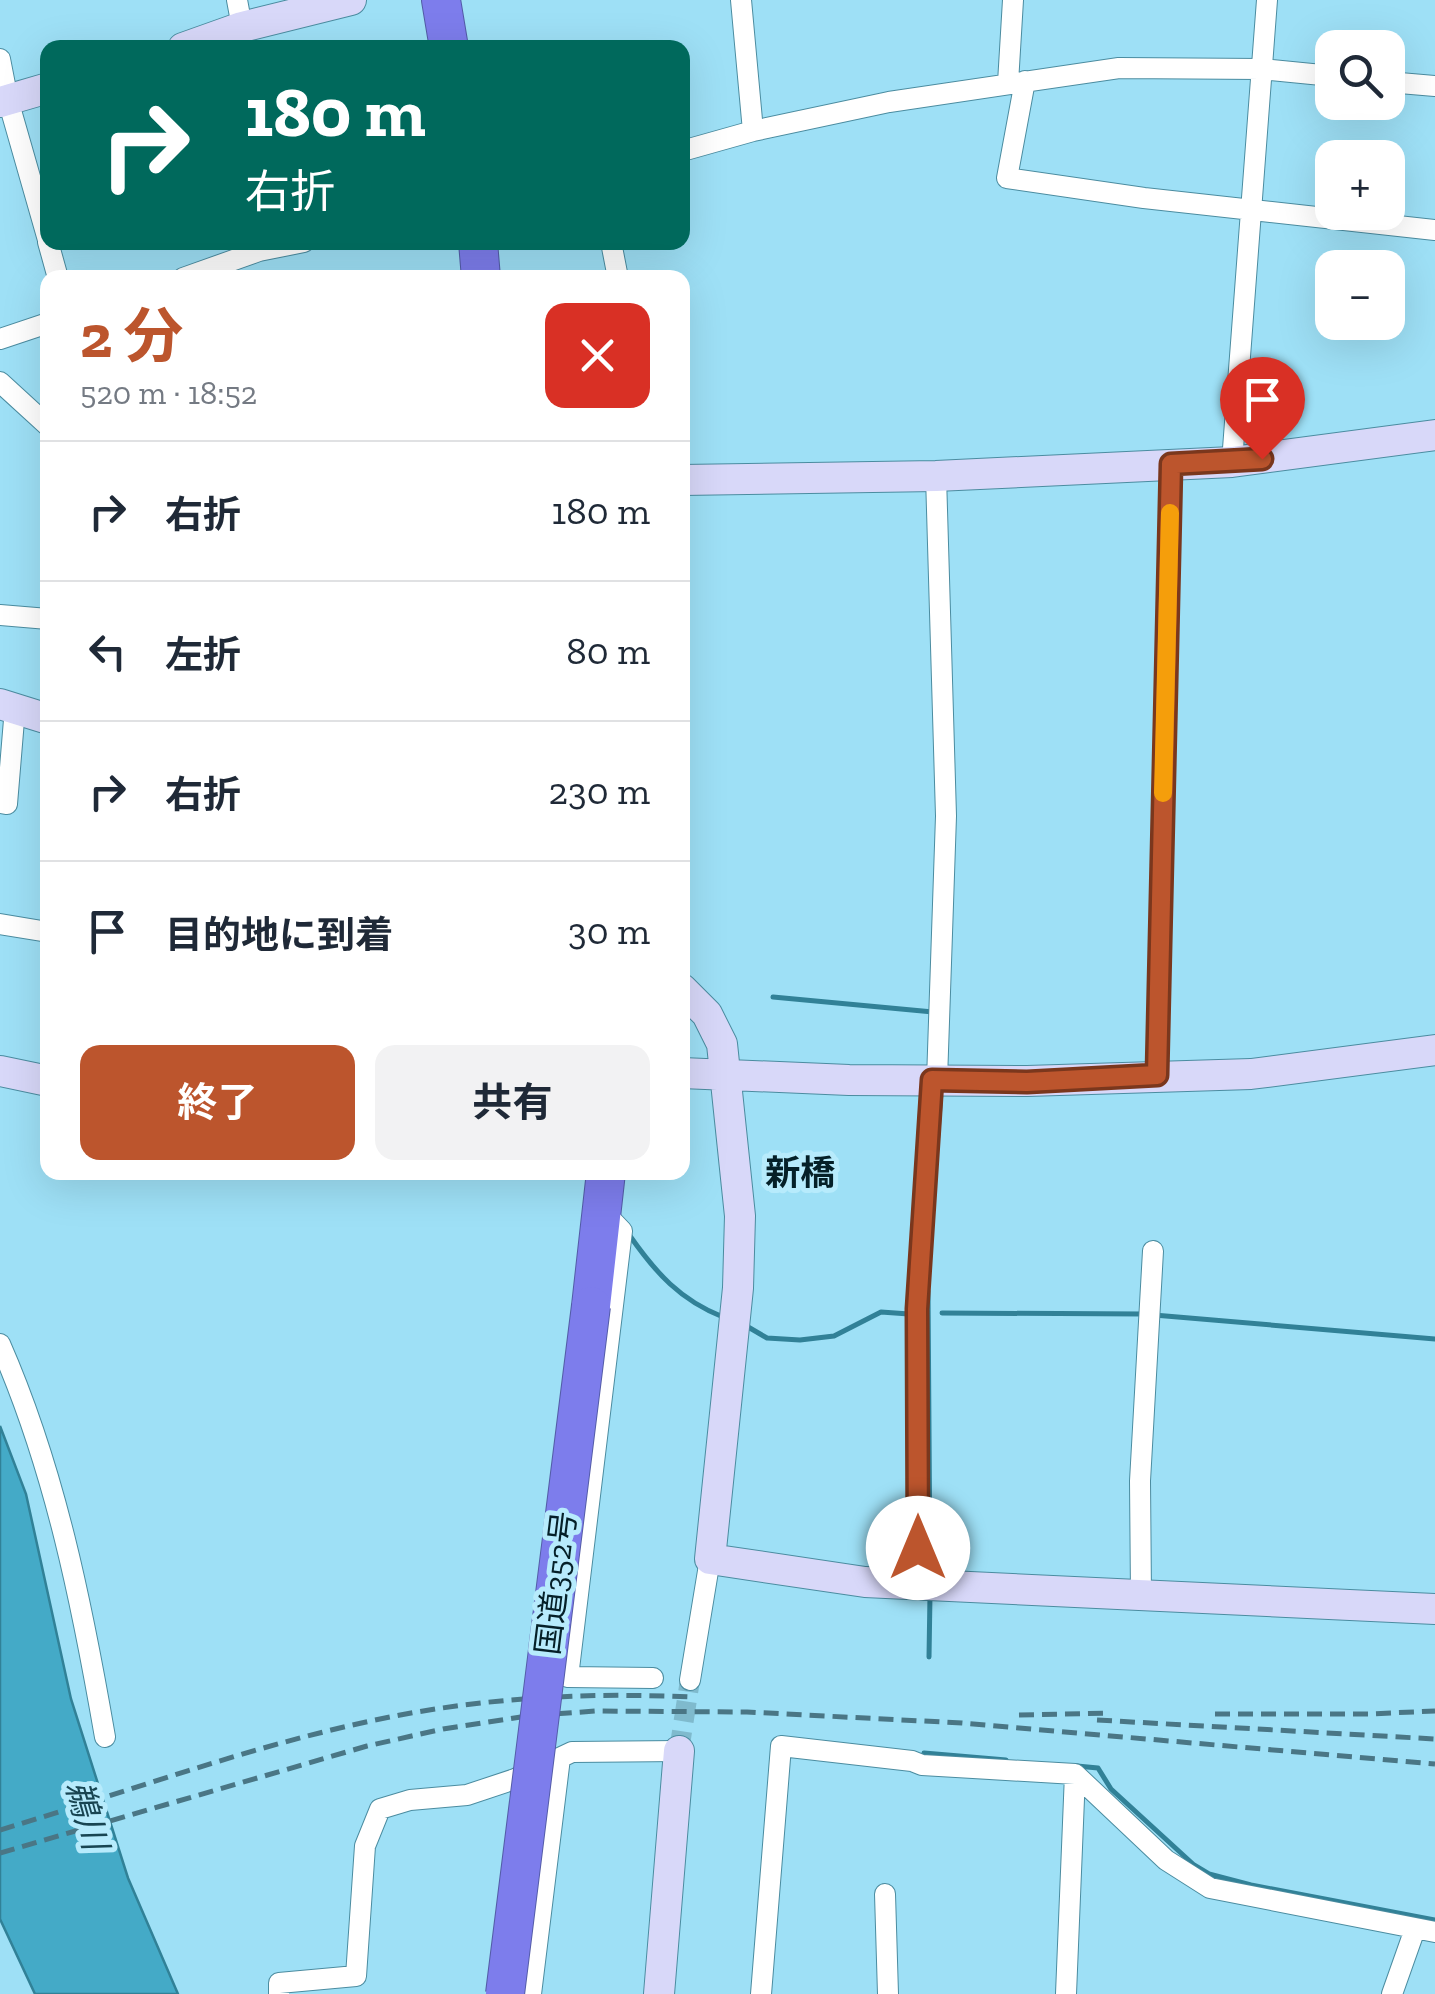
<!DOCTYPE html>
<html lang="ja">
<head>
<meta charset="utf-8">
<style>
  body { margin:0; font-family:"Zilla Slab","Noto Sans JP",serif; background:#f2f2f3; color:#1f2937; height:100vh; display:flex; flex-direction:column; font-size:38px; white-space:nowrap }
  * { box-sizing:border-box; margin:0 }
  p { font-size:32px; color:#747a83 }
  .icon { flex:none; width:55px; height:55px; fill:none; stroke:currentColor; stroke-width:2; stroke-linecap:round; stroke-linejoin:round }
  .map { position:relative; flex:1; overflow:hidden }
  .details { position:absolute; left:40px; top:270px; width:650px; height:910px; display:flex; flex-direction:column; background:#fff; border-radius:20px; box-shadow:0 10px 40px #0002 }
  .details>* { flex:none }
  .banner { position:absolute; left:40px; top:40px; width:650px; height:210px; border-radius:20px; box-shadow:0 10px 40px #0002; background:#00695c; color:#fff; overflow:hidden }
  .controls { position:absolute; left:1315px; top:30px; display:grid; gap:20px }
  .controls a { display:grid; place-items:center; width:90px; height:90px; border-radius:20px; background:#fff; box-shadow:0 10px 40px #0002; font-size:50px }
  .pin { position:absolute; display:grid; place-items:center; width:85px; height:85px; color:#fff; margin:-102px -42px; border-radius:50% 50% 50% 0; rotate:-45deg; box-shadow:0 0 10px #0007 }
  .pin .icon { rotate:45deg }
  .me { position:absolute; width:110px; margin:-55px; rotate:0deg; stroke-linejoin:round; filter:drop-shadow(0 0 8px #0008) }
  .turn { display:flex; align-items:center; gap:35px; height:210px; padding:0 40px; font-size:45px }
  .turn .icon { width:130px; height:130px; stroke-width:2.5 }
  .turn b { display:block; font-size:70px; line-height:85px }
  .round { display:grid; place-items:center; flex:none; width:105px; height:105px; border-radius:20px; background:#f2f2f3 }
  .overview { display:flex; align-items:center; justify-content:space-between; height:170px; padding:0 40px }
  h1 { font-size:60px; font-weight:700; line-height:75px; color:#bc552d }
  .cta { display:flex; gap:20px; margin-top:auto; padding:20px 40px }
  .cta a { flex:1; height:115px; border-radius:20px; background:#bc552d; color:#fff; font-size:40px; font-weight:700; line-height:115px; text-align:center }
  .cta a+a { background:#f2f2f3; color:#1f2937 }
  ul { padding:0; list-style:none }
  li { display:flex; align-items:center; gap:30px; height:140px; padding:0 40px; border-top:2px solid #e0e1e3 }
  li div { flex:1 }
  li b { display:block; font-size:38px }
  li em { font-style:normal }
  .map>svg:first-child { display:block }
</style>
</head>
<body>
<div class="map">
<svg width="1435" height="1994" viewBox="0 0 1435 1994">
  <rect width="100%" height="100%" fill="#9ee0f6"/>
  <path fill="#44aac7" stroke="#318197" stroke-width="2.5" d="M 0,1426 L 26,1494 L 71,1699 L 128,1878 L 178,1994 L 35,1994 L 0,1919 Z"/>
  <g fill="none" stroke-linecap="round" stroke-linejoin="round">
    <path stroke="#318197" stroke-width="5" d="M 773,997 L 933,1012
      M 682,1011 L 683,1011
      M 937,1145 L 941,1092
      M 630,1236 C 656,1273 680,1300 723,1317
      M 928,1291 L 930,1568
      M 942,1313 L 1143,1314
      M 1154,1315 L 1435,1339
      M 743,1324 L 767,1338 L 800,1340 L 834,1336 L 881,1312 L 909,1314
      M 929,1657 L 930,1595
      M 924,1753 L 1006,1760
      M 1077,1766 L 1098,1768 L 1111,1789 L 1194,1865 L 1209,1874 L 1251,1885 L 1435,1920"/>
    <path stroke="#7fbacd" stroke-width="20" stroke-dasharray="20 10" stroke-linecap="butt" d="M 679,1751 L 690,1680"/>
    <defs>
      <path id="street" d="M 237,0 L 242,27
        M 741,0 L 753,131
        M 0,59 L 8,100 L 48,240
        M 1025,81 L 1007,178 L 1144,198 L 1435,230
        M 1388,82 L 1435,86
        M 1008,83 L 1013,0
        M 682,151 L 753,131 L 889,102 L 1119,68 L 1261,69 L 1332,76
        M 48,242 L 58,278
        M 611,242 L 618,278
        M 183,278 L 259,251 L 304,242
        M 0,339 L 48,323
        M 0,382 L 48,426
        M 1232,462 L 1267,0
        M 936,476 L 946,816 L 937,1080
        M 0,615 L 48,619
        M 0,803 L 7,804 L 15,708
        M 0,924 L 48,932
        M 1157,1075 L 1171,465
        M 602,1210 L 622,1231 L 568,1677 L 653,1678
        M 0,1344 C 55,1469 82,1604 105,1737
        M 918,1584 L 917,1309 L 931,1080
        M 1141,1595 L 1140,1481 L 1153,1251
        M 690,1680 L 710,1559
        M 1075,1774 L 1166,1860 L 1210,1888 L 1435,1932
        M 885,1894 L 888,1994
        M 279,1994 L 279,1983 L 356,1976 L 365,1846 L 380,1809 L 410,1800 L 467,1795 L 515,1779 L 572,1752 L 679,1751
        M 531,1994 L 560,1758
        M 761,1994 L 781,1746 L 912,1761 L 922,1765 L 1075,1774 L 1066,1994
        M 1392,1994 L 1415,1929"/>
      <path id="secondary" d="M 183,48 L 242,27 L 351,0
        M 0,102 L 48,88
        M 682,480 L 936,476 L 1232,462 L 1435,435
        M 0,704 L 48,719
        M 682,989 L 707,1014 L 722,1044 L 740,1216 L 738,1288 L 710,1559 L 865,1582 L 1435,1609
        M 0,1071 L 48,1081
        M 682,1073 L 849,1080 L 1027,1081 L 1251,1074 L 1435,1050
        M 659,1994 L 679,1751"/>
      <path id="highway" d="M 441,0 L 449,48
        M 478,242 L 481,278
        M 591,1306 L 606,1172"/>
    </defs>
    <use href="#street" stroke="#4b8ca0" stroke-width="22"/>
    <use href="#secondary" stroke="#4b8ca0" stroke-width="32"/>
    <use href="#highway" stroke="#535ca7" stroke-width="40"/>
    <use href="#street" stroke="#fff" stroke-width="20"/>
    <use href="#secondary" stroke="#d8d8f9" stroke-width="30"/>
    <use href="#highway" stroke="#7d7dec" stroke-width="38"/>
    <path stroke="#4a7685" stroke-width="5" stroke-dasharray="15 8" stroke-linecap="butt" d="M 1215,1714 L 1368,1714 L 1435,1711
      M 1019,1715 L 1110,1713
      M 1097,1720 L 1435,1739
      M 0,1830 C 121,1794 242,1749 366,1722 C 474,1698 582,1692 692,1697
      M 0,1853 L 367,1746 L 443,1729 L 527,1716 L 596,1711 L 747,1712 L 962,1723 L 1435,1764"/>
    <defs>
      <path id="highway-bridge" d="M 505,1994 L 591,1306"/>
    </defs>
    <use href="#highway-bridge" stroke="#535ca7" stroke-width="40" stroke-linecap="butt"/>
    <use href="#highway-bridge" stroke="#7d7dec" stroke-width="38"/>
  </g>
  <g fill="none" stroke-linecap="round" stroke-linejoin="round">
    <defs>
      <path id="route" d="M 918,1548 L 917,1309 L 932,1080 L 1027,1082 L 1157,1075 L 1171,464 L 1262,459"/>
    </defs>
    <use href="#route" stroke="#7a371d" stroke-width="25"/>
    <use href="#route" stroke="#bc552d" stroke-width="18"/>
    <path stroke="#f59e0b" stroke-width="18" d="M 1163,793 L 1170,513"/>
  </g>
  <g text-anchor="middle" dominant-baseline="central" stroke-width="10" stroke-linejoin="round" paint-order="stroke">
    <g font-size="32" fill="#052028" stroke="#b7ebfc">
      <text transform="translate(556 1583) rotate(-83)">国道352号</text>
    </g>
    <g font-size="35" font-weight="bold" fill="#052028" stroke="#b7ebfc">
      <text x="800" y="1173">新橋</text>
    </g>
    <g font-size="35" font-style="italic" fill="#184552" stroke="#b7ebfc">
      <text transform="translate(87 1815) rotate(74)">鵜川</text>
    </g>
  </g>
</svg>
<div class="controls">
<a><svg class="icon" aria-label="search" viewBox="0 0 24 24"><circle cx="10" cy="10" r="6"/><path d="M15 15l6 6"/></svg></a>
<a>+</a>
<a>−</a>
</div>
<div class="pin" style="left:1262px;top:459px;background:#d93025"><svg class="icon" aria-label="arrive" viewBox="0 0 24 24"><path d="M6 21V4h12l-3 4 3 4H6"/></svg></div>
<svg class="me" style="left:918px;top:1548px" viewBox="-20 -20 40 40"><circle r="19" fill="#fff"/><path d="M0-13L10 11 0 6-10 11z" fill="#bc552d"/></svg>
<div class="banner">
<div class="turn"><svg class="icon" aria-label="right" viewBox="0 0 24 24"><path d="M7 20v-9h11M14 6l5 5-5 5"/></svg><div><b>180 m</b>右折</div></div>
</div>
<section class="details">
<div class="overview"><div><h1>2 分</h1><p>520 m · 18:52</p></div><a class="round" style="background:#d93025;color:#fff"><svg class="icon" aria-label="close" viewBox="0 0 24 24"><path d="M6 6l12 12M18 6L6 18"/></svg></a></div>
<ul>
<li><svg class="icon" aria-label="right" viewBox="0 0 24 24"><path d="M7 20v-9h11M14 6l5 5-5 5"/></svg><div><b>右折</b></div><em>180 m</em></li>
<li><svg class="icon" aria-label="left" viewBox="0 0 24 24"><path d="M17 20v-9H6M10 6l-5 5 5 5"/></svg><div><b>左折</b></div><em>80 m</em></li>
<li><svg class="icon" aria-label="right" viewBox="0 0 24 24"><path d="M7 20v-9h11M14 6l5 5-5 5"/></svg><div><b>右折</b></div><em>230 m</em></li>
<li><svg class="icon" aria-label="arrive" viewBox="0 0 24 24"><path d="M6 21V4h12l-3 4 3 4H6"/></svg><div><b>目的地に到着</b></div><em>30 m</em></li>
</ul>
<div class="cta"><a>終了</a><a>共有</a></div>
</section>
</div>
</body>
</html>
